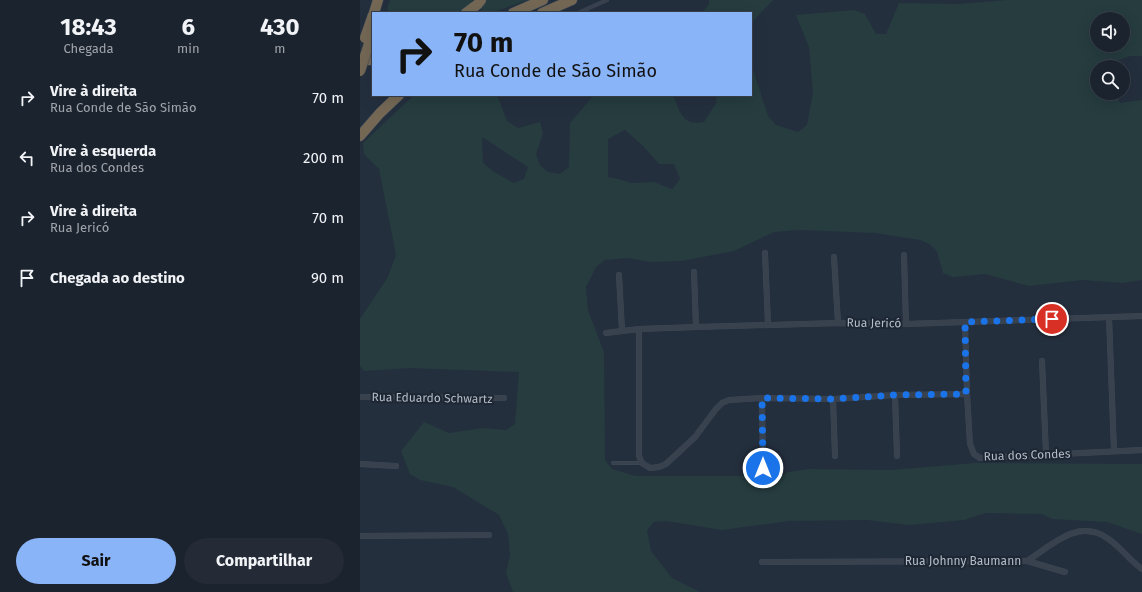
<!DOCTYPE html>
<html lang="pt">
<head>
<meta charset="utf-8">
<style>
  body { margin:0; font-family:"Fira Sans",sans-serif; background:#242b36; color:#f1f3f6; height:100vh; display:flex; flex-direction:column; font-size:15px; white-space:nowrap }
  * { box-sizing:border-box; margin:0 }
  p { font-size:13px; color:#a0a4aa }
  .icon { flex:none; width:22px; height:22px; fill:none; stroke:currentColor; stroke-width:2; stroke-linecap:round; stroke-linejoin:round }
  .map { position:relative; flex:1; overflow:hidden }
  .drawer { display:flex; flex-direction:column; background:#1b232e; width:360px }
  .drawer>* { flex:none }
  .top-card { position:absolute; left:12px; top:12px; width:380px; height:84px; border-radius:0px; box-shadow:0 4px 16px #0002,0 0 0 1px #39404a; background:#8ab4f8; color:#111; overflow:hidden }
  .tools { position:absolute; left:730px; top:12px; display:grid; gap:8px }
  .tools a { display:grid; place-items:center; width:40px; height:40px; border-radius:50%; background:#1b232e; box-shadow:0 4px 16px #0002,0 0 0 1px #39404a; font-size:20px }
  .pin { position:absolute; display:grid; place-items:center; width:34px; height:34px; color:#fff; margin:-17px; border:2px solid #fff; border-radius:50%; box-shadow:0 1px 4px #0007 }
  .me { position:absolute; width:44px; margin:-22px; rotate:0deg; stroke-linejoin:round; filter:drop-shadow(0 0 3px #0008) }
  .turn { display:flex; align-items:center; gap:14px; height:84px; padding:0 16px; font-size:18px }
  .turn .icon { width:52px; height:52px; stroke-width:2.5 }
  .turn b { display:block; font-size:28px; line-height:34px }
  .eta { display:flex; justify-content:space-evenly; align-items:center; height:68px; text-align:center }
  .eta b { font-size:24px; font-weight:700; line-height:28px }
  .button { display:flex; gap:8px; margin-top:auto; padding:8px 16px }
  .button a { flex:1; height:46px; border-radius:24px; background:#8ab4f8; color:#111; font-size:16px; font-weight:700; line-height:46px; text-align:center }
  .button a+a { background:#242b36; color:#f1f3f6 }
  ul { padding:0; list-style:none }
  li { display:flex; align-items:center; gap:12px; height:60px; padding:0 16px }
  li div { flex:1 }
  li b { display:block; font-size:15px }
  li em { font-style:normal }
  main { display:flex; flex:1; min-height:0 }
  .map>svg:first-child { display:block }
</style>
</head>
<body>
<main>
<section class="drawer">
<div class="eta">
<div><b>18:43</b><p>Chegada</p></div>
<div><b>6</b><p>min</p></div>
<div><b>430</b><p>m</p></div>
</div>
<ul>
<li><svg class="icon" aria-label="right" viewBox="0 0 24 24"><path d="M7 20v-9h11M14 6l5 5-5 5"/></svg><div><b>Vire à direita</b><p>Rua Conde de São Simão</p></div><em>70 m</em></li>
<li><svg class="icon" aria-label="left" viewBox="0 0 24 24"><path d="M17 20v-9H6M10 6l-5 5 5 5"/></svg><div><b>Vire à esquerda</b><p>Rua dos Condes</p></div><em>200 m</em></li>
<li><svg class="icon" aria-label="right" viewBox="0 0 24 24"><path d="M7 20v-9h11M14 6l5 5-5 5"/></svg><div><b>Vire à direita</b><p>Rua Jericó</p></div><em>70 m</em></li>
<li><svg class="icon" aria-label="arrive" viewBox="0 0 24 24"><path d="M6 21V4h12l-3 4 3 4H6"/></svg><div><b>Chegada ao destino</b></div><em>90 m</em></li>
</ul>
<div class="button"><a>Sair</a><a>Compartilhar</a></div>
</section>
<div class="map">
<svg width="782" height="592" viewBox="0 0 782 592">
  <rect width="100%" height="100%" fill="#242f3e"/>
  <path fill="#263c3f" fill-rule="evenodd" d="M 30,0 L 113,0 L 108,7 L 97,13 L 31,13 L 27,9 Z
    M 127,0 L 168,0 L 131,13 L 119,13 Z
    M 349,0 L 413,0 L 395,19 L 391,25 L 391,13 L 342,13 L 349,4 Z
    M 649,0 L 782,0 L 782,56 L 770,56 L 747,64 L 746,67 L 737,67 L 737,93 L 754,93 L 760,103 L 782,100 L 782,280 L 763,283 L 722,280 L 669,286 L 625,274 L 593,277 L 583,273 L 577,252 L 570,244 L 560,240 L 515,233 L 439,230 L 414,232 L 374,251 L 322,261 L 290,262 L 268,258 L 245,260 L 236,267 L 226,287 L 228,310 L 244,352 L 245,460 L 252,469 L 276,476 L 387,476 L 408,483 L 428,472 L 450,469 L 530,470 L 615,463 L 782,464 L 782,534 L 747,522 L 692,519 L 682,514 L 625,513 L 604,520 L 549,525 L 507,520 L 429,521 L 362,530 L 306,521 L 294,522 L 287,530 L 291,551 L 312,578 L 340,592 L 153,592 L 146,573 L 150,555 L 148,534 L 139,515 L 93,487 L 60,480 L 50,474 L 41,451 L 64,422 L 89,433 L 123,428 L 146,430 L 155,424 L 159,372 L 49,368 L 4,371 L 0,366 L 0,319 L 28,277 L 36,255 L 19,169 L 4,154 L 3,143 L 54,95 L 137,95 L 147,121 L 158,128 L 180,122 L 183,133 L 176,154 L 180,165 L 188,172 L 200,174 L 209,167 L 210,123 L 234,95 L 313,95 C 321,113 322,126 344,122 L 356,103 L 357,95 L 391,95 L 391,63 L 408,116 L 416,125 L 438,132 L 447,125 L 453,93 L 449,47 L 436,15 L 494,10 L 505,14 L 516,34 L 526,34 L 539,3 L 597,4 ZM 737,19 L 763,19 L 763,45 L 737,45 ZM 265,130 L 283,146 L 299,164 L 314,164 L 320,179 L 312,189 L 294,182 L 271,183 L 259,179 L 248,177 L 248,139 ZM 122,137 L 168,167 L 164,179 L 154,183 L 134,172 L 123,163 Z"/>
  <g fill="none" stroke-linecap="round" stroke-linejoin="round">
    <defs>
      <path id="lane" d="M 218,13 L 247,0
        M 253,463 L 282,463"/>
      <path id="street" d="M 405,253 L 408,325
        M 544,255 L 546,324
        M 474,257 L 478,323
        M 334,272 L 336,327
        M 259,275 L 262,330
        M 749,317 L 754,451
        M 605,322 L 607,394 L 610,444 L 614,454 L 620,458 L 782,450
        M 279,329 L 279,456 L 282,463 L 290,468 L 299,467 L 306,464 L 335,437 L 356,409 L 362,403 L 369,400 L 402,398 L 473,399 L 535,395 L 607,394
        M 246,333 L 279,329 L 336,327 L 478,323 L 546,324 L 782,316
        M 682,361 L 686,454
        M 535,395 L 537,456
        M 0,397 L 144,398
        M 402,398 L 403,468
        M 473,399 L 475,456
        M 0,464 L 36,466
        M 0,536 L 129,535
        M 667,561 L 705,572
        M 402,562 L 667,561 C 691,546 717,518 747,538 C 760,546 769,560 782,569"/>
      <path id="highway" d="M 14,13 L 18,0
        M 106,13 L 118,4 L 121,0
        M 153,13 L 183,0
        M 182,13 L 212,0
        M 0,60 L 13,60
        M 0,136 L 20,113 L 39,95"/>
    </defs>
    <use href="#lane" stroke="#414a57" stroke-width="4"/>
    <use href="#street" stroke="#414a57" stroke-width="6"/>
    <use href="#highway" stroke="#434c59" stroke-width="11"/>
    <use href="#lane" stroke="#38414e" stroke-width="3"/>
    <use href="#street" stroke="#38414e" stroke-width="5.5"/>
    <use href="#highway" stroke="#746855" stroke-width="10"/>
    <defs>
      <path id="highway-bridge" d="M 5,38 L 13,15
        M 0,71 L 13,32"/>
    </defs>
    <use href="#highway-bridge" stroke="#434c59" stroke-width="11" stroke-linecap="butt"/>
    <use href="#highway-bridge" stroke="#746855" stroke-width="10"/>
  </g>
  <g fill="none" stroke-linecap="round" stroke-linejoin="round">
    <path stroke="#1a73e8" stroke-width="7" stroke-dasharray="0 12.6" d="M 403,468 L 402,398 L 473,399 L 535,395 L 606,394 L 605,322 L 692,319"/>
  </g>
  <g text-anchor="middle" dominant-baseline="central" stroke-width="4" stroke-linejoin="round" paint-order="stroke">
    <g font-size="12" fill="#b4bcc9" stroke="#1d2633">
      <text transform="translate(514 323) rotate(1)">Rua Jericó</text>
      <text transform="translate(72 398) rotate(1)">Rua Eduardo Schwartz</text>
      <text transform="translate(667 455) rotate(-2)">Rua dos Condes</text>
      <text x="603" y="561">Rua Johnny Baumann</text>
    </g>
  </g>
</svg>
<div class="tools">
<a><svg class="icon" aria-label="sound" viewBox="0 0 24 24"><path d="M4 9h4l5-4v14l-5-4H4zM17 9q2 3 0 6"/></svg></a>
<a><svg class="icon" aria-label="search" viewBox="0 0 24 24"><circle cx="10" cy="10" r="6"/><path d="M15 15l6 6"/></svg></a>
</div>
<div class="pin" style="left:692px;top:319px;background:#d93025"><svg class="icon" aria-label="arrive" viewBox="0 0 24 24"><path d="M6 21V4h12l-3 4 3 4H6"/></svg></div>
<svg class="me" style="left:403px;top:468px" viewBox="-20 -20 40 40"><circle r="17" fill="#1a73e8" stroke="#fff" stroke-width="3"/><path d="M0-11L8 9 0 5-8 9z" fill="#fff"/></svg>
<div class="top-card">
<div class="turn"><svg class="icon" aria-label="right" viewBox="0 0 24 24"><path d="M7 20v-9h11M14 6l5 5-5 5"/></svg><div><b>70 m</b>Rua Conde de São Simão</div></div>
</div>
</div>
</main>
</body>
</html>
